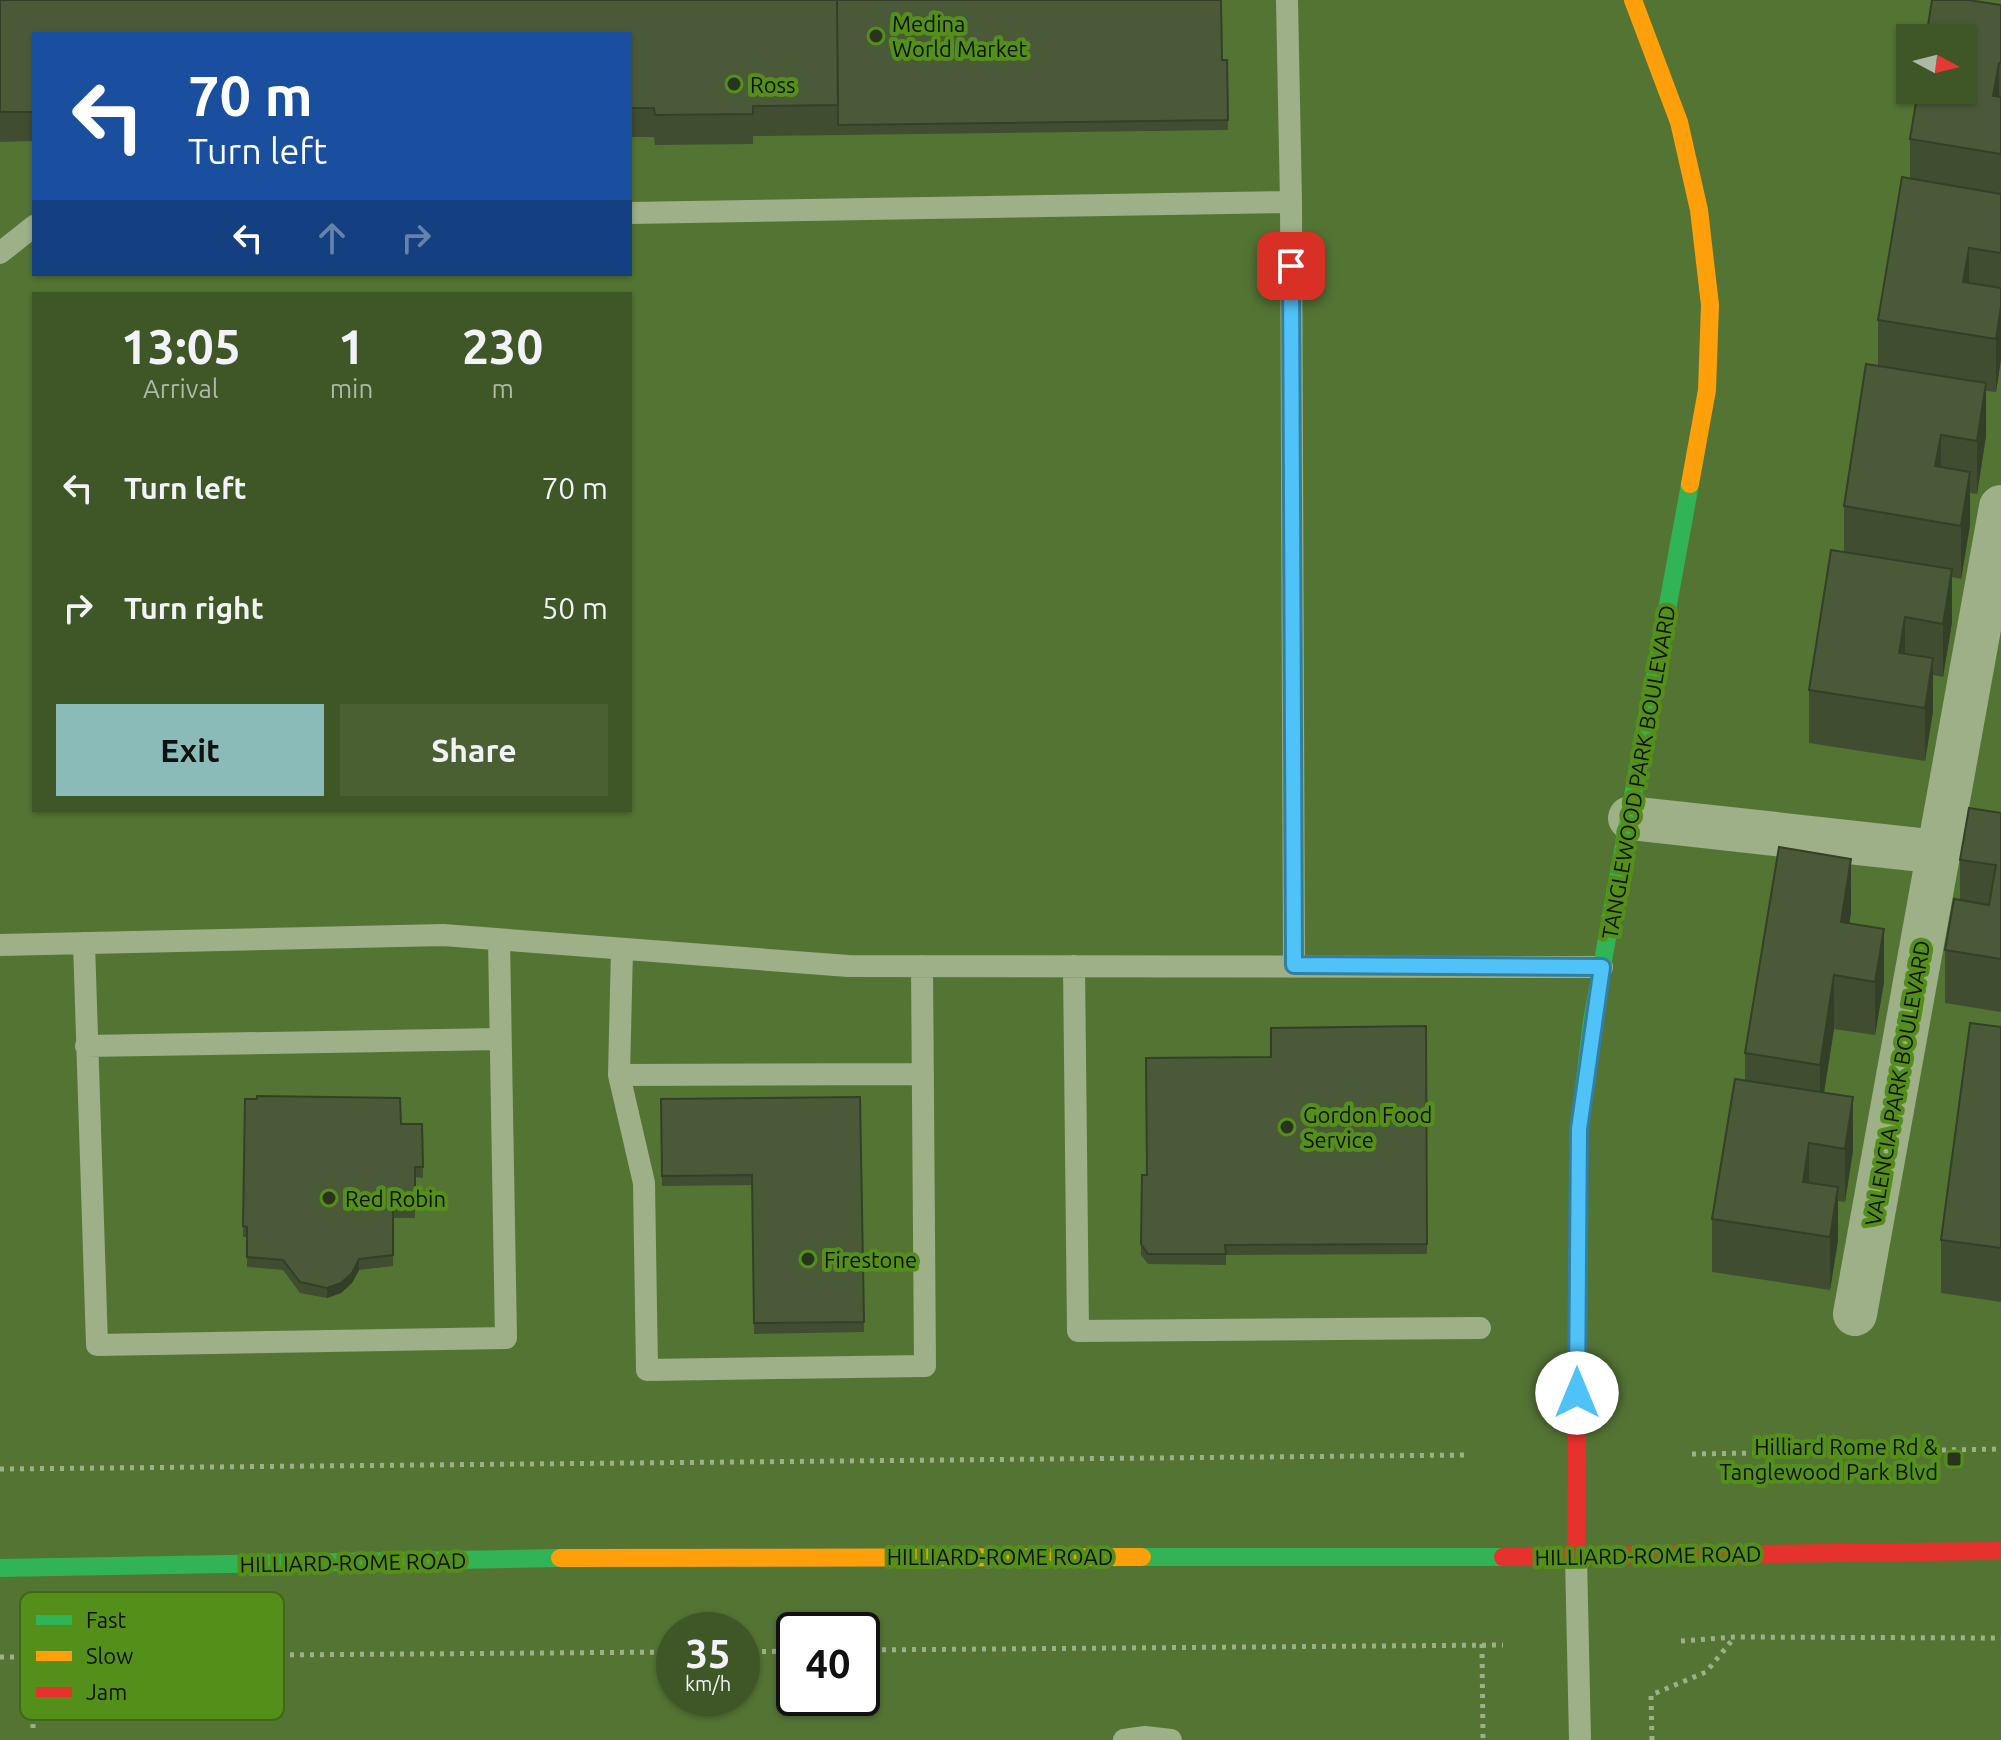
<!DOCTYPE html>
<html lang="en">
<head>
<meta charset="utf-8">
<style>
  body { margin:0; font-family:Ubuntu,sans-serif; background:#4a6033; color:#f1f3f6; height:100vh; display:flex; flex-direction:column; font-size:30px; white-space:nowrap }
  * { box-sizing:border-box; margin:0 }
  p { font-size:26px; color:#adb8a7 }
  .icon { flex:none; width:44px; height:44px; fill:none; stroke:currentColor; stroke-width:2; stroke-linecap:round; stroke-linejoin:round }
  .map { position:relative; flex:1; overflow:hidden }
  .details { position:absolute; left:32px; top:292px; width:600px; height:520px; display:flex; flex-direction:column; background:#3f5727; border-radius:0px; box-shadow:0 2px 6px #0004 }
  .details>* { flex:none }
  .hud { position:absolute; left:32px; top:32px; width:600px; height:244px; border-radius:0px; box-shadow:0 2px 6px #0004; background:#1a4fa0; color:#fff; overflow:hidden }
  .needle { width:52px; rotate:97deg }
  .tools { position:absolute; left:1896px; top:24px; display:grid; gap:16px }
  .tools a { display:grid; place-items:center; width:80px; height:80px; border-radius:0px; background:#3f5727; box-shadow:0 2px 6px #0004; font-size:40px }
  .speed { position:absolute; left:656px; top:1612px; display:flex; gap:16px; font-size:40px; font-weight:700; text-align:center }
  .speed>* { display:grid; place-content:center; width:104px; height:104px; border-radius:50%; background:#3f5727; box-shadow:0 2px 6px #0004; line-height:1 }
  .speed small { font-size:20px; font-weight:400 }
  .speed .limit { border:4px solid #111; border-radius:12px; background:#fff; color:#111 }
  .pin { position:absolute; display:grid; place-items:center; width:68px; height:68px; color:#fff; margin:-34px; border-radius:16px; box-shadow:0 4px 12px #0006 }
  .me { position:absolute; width:88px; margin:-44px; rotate:0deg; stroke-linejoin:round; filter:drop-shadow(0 0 6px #0008) }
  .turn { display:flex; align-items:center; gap:28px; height:168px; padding:0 24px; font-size:36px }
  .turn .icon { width:104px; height:104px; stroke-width:2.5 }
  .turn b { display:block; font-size:56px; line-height:68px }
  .lanes { display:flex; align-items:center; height:76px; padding:0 24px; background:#0003; justify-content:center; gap:40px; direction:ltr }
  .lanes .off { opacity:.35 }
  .eta { display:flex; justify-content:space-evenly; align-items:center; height:136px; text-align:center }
  .eta b { font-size:48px; font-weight:700; line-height:56px }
  .button { display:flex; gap:16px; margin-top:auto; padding:16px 24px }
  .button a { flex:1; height:92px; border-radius:0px; background:#8bbbb9; color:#111; font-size:32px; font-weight:700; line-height:92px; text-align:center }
  .button a+a { background:#4a6033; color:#f1f3f6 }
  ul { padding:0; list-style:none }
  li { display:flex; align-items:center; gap:24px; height:120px; padding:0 24px }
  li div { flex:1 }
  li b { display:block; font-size:30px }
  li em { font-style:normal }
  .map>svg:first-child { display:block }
</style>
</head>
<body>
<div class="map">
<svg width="2001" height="1740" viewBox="0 0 2001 1740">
  <rect width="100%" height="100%" fill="#547434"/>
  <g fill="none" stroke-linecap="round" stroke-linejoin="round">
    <path stroke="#9db088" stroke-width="5" stroke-dasharray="4 6" stroke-linecap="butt" d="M 1692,1454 L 2001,1449
      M 0,1469 L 1469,1455
      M 1681,1641 L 1734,1637 L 2001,1638
      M 1482,1644 L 1483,1740
      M 862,1650 L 1503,1645
      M 742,1652 L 794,1651
      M 0,1657 L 674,1652
      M 33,1728 L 34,1657
      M 1652,1740 L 1651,1695 L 1706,1672 L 1734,1638"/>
    <path stroke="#9db088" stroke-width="22" d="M 1287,0 L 1291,202
      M 630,213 L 1291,202 L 1294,965
      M 0,253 L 34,226
      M 84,943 L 97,1345 L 506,1338 L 499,940
      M 0,945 L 443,935 L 848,966 L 1602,967
      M 622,949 L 619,1075 L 644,1183 L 647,1370 L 925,1366 L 922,966
      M 1074,966 L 1078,1331 L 1480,1328
      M 86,1046 L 500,1039
      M 619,1075 L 923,1074
      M 1576,1557 L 1580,1740
      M 1124,1740 L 1145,1737 L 1171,1740"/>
    <path stroke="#9db088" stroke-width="44" d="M 1630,818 L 1939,852
      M 1855,1314 L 2001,507"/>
    <path stroke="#30b455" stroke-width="18" d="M 1578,1228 L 1579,1129 L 1592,1021 L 1690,484
      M 1142,1557 L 1503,1557
      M 0,1568 L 560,1558"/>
    <path stroke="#ff9f0a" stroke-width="18" d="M 1633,0 L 1679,122 L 1699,210 L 1710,305 L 1707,390 L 1690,484
      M 560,1558 L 1142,1557"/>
    <path stroke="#e5322d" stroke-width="18" d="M 1503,1557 L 2001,1551
      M 1576,1557 L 1578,1228"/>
  </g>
  <path fill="#404d31" d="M 0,0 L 1227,60 L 1228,130 L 753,136 L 753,144 L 655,145 L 654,137 L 630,137 L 630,34 L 34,34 L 34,141 L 0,142 Z
    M 2001,5 L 2001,359 L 1996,392 L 1986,391 L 1986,436 L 1977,494 L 1970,493 L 1970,525 L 1961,579 L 1952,577 L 1952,622 L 1943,677 L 1933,675 L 1933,711 L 1925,761 L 1809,743 L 1809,690 L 1844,552 L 1844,506 L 1878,366 L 1878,320 L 1910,178 L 1910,139 Z
    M 2001,813 L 2001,1012 L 1945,1003 L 1945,950 L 1960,900 L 1960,860 Z
    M 1851,913 L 1849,923 L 1884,982 L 1875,1035 L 1834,1029 L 1824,1092 L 1853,1150 L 1845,1202 L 1838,1201 L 1838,1240 L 1830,1290 L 1712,1272 L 1712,1219 L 1745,1080 L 1745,1053 Z
    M 1426,1026 L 1427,1254 L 1226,1255 L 1226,1265 L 1148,1264 L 1141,1255 L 1142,1175 L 1147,1175 L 1271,1057 Z
    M 2001,1027 L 2001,1302 L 1941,1293 L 1941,1240 Z
    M 860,1097 L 864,1332 L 754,1334 L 752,1185 L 662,1186 L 661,1099 Z
    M 245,1099 L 401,1124 L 422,1124 L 423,1178 L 415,1177 L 415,1218 L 393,1218 L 393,1266 L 359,1270 L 352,1283 L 341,1293 L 327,1298 L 300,1293 L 283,1270 L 247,1267 L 247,1237 L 243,1237 Z"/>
  <path fill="#343f28" d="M 1999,63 L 1999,116 L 1993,96 Z
    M 1969,248 L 1969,301 L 1963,335 L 1963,282 Z
    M 2001,306 L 2001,359 L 1996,392 L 1996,339 Z
    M 1986,383 L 1986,436 L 1977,494 L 1977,441 Z
    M 1941,435 L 1941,488 L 1935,466 Z
    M 1970,472 L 1970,525 L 1961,579 L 1961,526 Z
    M 1952,569 L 1952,622 L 1943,677 L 1943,624 Z
    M 1905,617 L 1905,670 L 1899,706 L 1899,653 Z
    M 1933,658 L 1933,711 L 1925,761 L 1925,708 Z
    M 1851,859 L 1851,913 L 1841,975 L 1841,922 Z
    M 1884,929 L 1884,982 L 1875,1035 L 1875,982 Z
    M 1834,975 L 1834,1029 L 1820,1118 L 1820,1065 Z
    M 1853,1097 L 1853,1150 L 1845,1202 L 1845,1149 Z
    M 1809,1143 L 1809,1196 L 1803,1235 L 1803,1182 Z
    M 1838,1187 L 1838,1240 L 1830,1290 L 1830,1237 Z
    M 359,1259 L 359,1270 L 352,1283 L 341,1293 L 327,1298 L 327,1288 Z"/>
  <path fill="#4a5a39" stroke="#343f28" stroke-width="2" d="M 0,0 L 837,0 L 838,105 L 753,106 L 753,114 L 655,115 L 654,108 L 630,108 L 630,34 L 34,34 L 34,112 L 0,112 Z
    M 837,0 L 1221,0 L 1222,60 L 1227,60 L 1228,120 L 838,125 Z
    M 1932,0 L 1968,0 L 2001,5 L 2001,63 L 1999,63 L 1993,96 L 2001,97 L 2001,154 L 1910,139 L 1918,90 L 1962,90 L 1962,38 L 1926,38 Z
    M 1902,177 L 2001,194 L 2001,253 L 1969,248 L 1963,282 L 2001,288 L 2001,306 L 1996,339 L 1878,320 Z
    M 1866,364 L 1986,383 L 1977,441 L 1941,435 L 1935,466 L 1970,472 L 1961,526 L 1844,506 Z
    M 1831,550 L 1952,569 L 1943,624 L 1905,617 L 1899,653 L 1933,658 L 1925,708 L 1809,690 Z
    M 1969,808 L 2001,813 L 2001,959 L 1945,950 L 1954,899 L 1989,905 L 1996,865 L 1960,860 Z
    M 1779,847 L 1851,859 L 1841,922 L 1884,929 L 1875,982 L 1834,975 L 1820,1065 L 1745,1053 Z
    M 1970,1023 L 2001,1027 L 2001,1248 L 1941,1240 Z
    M 1426,1026 L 1427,1244 L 1225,1245 L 1226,1254 L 1148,1254 L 1141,1244 L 1142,1175 L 1147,1175 L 1146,1058 L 1271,1057 L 1271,1028 Z
    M 1735,1079 L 1853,1097 L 1845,1149 L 1809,1143 L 1803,1182 L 1838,1187 L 1830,1237 L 1712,1219 Z
    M 257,1096 L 400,1098 L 401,1124 L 422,1124 L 423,1167 L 415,1167 L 415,1208 L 393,1208 L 393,1255 L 359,1259 L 352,1273 L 341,1283 L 327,1288 L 300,1282 L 283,1260 L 247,1257 L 247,1227 L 243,1226 L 245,1099 L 257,1099 Z
    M 860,1097 L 864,1322 L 754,1323 L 752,1175 L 662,1176 L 661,1099 Z"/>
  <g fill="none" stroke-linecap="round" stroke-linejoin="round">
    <defs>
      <path id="route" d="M 1291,266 L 1294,965 L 1602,967 L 1579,1129 L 1577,1393"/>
    </defs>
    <use href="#route" stroke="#337fa1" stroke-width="20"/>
    <use href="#route" stroke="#4fc3f7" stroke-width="14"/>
  </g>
  <g fill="#28341d" stroke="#548f19" stroke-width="3">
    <circle cx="876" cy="36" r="8"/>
    <circle cx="734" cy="84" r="8"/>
    <circle cx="1287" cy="1127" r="8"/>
    <circle cx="329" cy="1198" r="8"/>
    <circle cx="808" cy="1259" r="8"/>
    <rect x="1946" y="1451" width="16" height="16" rx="4"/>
  </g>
  <g text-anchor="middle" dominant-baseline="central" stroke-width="8" stroke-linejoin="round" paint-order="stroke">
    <g font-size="22" fill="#111" stroke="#548f19" text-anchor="start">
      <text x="892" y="23">Medina<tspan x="892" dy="25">World Market</tspan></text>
      <text x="750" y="84">Ross</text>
      <text x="1303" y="1114">Gordon Food<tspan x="1303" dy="25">Service</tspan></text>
      <text x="345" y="1198">Red Robin</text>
      <text x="824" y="1259">Firestone</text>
      <text x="1938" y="1446" text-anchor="end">Hilliard Rome Rd &amp;<tspan x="1938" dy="25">Tanglewood Park Blvd</tspan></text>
    </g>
    <g font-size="22" fill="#111" stroke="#548f19">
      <text transform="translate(1638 772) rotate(-80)">TANGLEWOOD PARK BOULEVARD</text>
      <text transform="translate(1897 1083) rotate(-80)">VALENCIA PARK BOULEVARD</text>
      <text transform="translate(1648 1555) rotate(-1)">HILLIARD-ROME ROAD</text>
      <text x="1000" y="1556">HILLIARD-ROME ROAD</text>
      <text transform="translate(353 1562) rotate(-1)">HILLIARD-ROME ROAD</text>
    </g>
  </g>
  <rect x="20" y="1592" width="264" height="128" rx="12" fill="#548f19" stroke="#406917" stroke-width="2"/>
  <rect x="36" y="1615" width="36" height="10" fill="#30b455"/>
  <rect x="36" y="1651" width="36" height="10" fill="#ff9f0a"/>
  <rect x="36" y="1687" width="36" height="10" fill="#e5322d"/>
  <g font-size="22" fill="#111">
    <text x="86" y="1628">Fast</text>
    <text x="86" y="1664">Slow</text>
    <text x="86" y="1700">Jam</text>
  </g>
</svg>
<div class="tools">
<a><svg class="needle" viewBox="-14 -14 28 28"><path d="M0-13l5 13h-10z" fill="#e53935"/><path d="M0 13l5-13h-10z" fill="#adb8a7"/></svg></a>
</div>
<div class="speed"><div>35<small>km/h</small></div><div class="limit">40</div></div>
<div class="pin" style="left:1291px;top:266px;background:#d93025"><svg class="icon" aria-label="arrive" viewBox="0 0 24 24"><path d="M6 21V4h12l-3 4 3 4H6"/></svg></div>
<svg class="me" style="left:1577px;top:1393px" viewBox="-20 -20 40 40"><circle r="19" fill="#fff"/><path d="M0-13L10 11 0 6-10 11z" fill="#4fc3f7"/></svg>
<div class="hud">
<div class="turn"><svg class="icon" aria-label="left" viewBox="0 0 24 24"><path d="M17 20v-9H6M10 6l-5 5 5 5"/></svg><div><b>70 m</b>Turn left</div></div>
<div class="lanes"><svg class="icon" aria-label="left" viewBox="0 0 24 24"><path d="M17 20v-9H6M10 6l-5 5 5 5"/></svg><svg class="icon off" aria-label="ahead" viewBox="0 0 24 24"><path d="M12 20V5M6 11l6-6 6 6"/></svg><svg class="icon off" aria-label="right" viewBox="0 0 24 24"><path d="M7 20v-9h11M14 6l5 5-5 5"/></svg></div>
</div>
<section class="details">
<div class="eta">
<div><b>13:05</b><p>Arrival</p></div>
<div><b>1</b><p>min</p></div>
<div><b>230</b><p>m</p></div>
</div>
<ul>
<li><svg class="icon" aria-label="left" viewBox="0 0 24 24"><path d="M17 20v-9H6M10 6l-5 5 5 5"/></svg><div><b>Turn left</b></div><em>70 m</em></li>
<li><svg class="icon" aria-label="right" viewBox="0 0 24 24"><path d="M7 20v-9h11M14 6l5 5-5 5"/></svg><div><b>Turn right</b></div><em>50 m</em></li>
</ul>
<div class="button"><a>Exit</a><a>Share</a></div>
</section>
</div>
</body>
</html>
